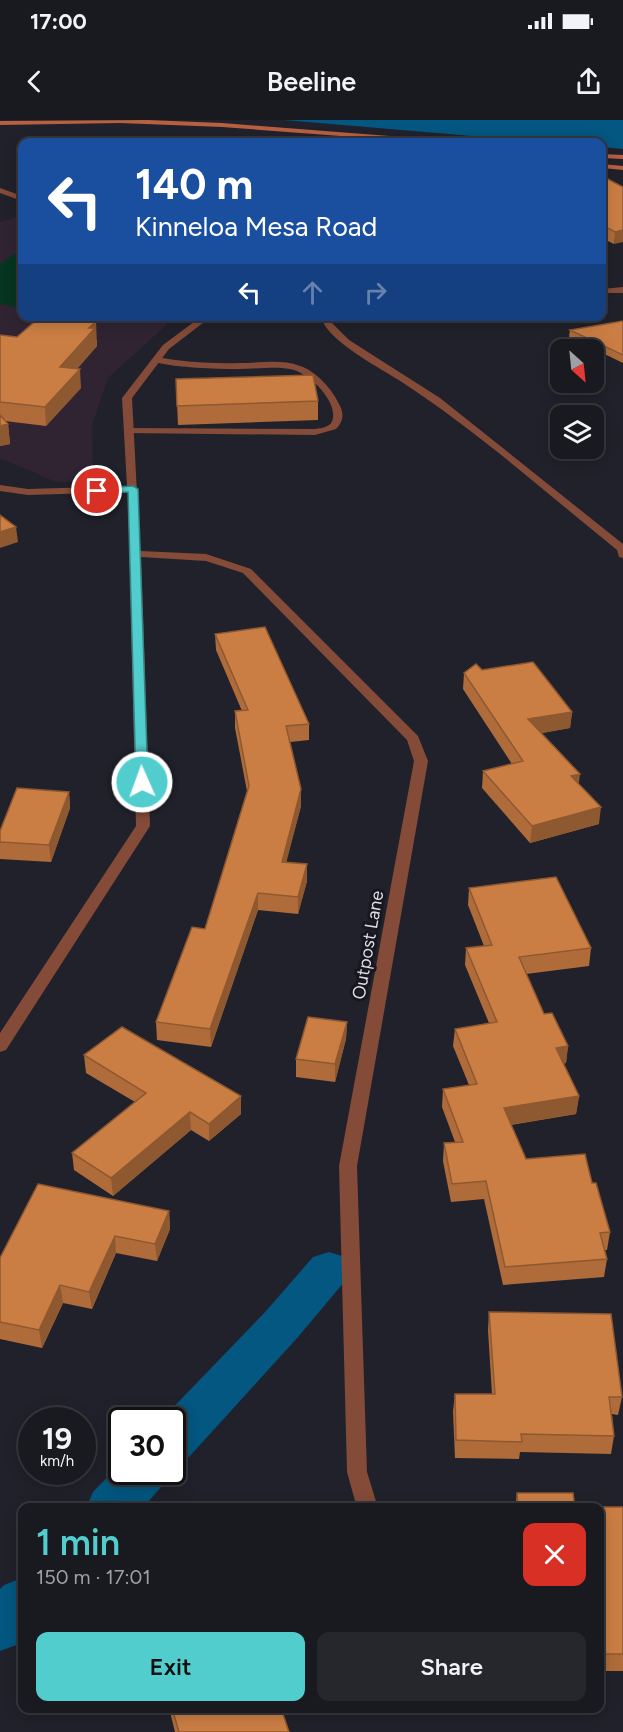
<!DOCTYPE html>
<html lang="en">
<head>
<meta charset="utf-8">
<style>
  body { margin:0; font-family:Figtree,sans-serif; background:#26262d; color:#f1f3f6; height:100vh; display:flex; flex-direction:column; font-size:22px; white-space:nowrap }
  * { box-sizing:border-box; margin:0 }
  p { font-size:20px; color:#9fa0a5 }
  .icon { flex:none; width:33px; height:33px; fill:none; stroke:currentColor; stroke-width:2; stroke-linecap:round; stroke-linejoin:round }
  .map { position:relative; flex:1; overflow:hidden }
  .sheet { position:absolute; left:18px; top:1383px; width:586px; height:210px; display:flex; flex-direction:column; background:#191920; border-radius:12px; box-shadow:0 3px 15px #0003,0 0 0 2px #37383e }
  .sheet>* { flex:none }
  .guide { position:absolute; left:18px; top:18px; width:588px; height:183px; border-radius:12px; box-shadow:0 3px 15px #0003,0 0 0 2px #37383e; background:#1a4fa0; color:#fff; overflow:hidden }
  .needle { width:39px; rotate:153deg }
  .buttons { position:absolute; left:550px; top:219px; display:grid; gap:12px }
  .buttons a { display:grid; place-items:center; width:54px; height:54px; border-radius:12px; background:#191920; box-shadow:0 3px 15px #0003,0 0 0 2px #37383e; font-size:30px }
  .speed { position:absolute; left:18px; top:1287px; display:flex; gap:12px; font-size:30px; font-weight:700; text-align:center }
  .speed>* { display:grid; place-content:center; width:78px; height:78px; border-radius:50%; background:#191920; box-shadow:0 3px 15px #0003,0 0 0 2px #37383e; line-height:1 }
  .speed small { font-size:15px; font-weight:400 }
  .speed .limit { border:3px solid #111; border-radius:9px; background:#fff; color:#111 }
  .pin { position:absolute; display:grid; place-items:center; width:51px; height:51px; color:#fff; margin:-26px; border:3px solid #fff; border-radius:50%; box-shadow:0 2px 6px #0007 }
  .me { position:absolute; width:66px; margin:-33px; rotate:358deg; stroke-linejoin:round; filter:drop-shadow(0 0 4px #0008) }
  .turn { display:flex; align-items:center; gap:21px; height:126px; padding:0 18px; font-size:27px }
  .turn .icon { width:78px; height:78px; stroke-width:2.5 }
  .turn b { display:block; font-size:42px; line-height:51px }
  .lanes { display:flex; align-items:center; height:57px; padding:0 18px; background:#0003; justify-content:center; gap:30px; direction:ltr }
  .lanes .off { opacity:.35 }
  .round { display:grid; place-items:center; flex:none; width:63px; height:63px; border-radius:12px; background:#26262d }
  .overview { display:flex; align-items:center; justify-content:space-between; height:102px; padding:0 18px }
  h1 { font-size:36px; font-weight:600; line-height:45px; color:#52cdcd }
  .primary-button { display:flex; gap:12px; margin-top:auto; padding:12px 18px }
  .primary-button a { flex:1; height:69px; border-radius:12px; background:#52cdcd; color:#111; font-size:24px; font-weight:600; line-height:69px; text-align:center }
  .primary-button a+a { background:#26262d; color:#f1f3f6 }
  .status { display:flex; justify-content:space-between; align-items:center; height:42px; padding:0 30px; background:#191920; direction:ltr }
  .status svg { height:16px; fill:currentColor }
  header { display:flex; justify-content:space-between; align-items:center; height:78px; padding:0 18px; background:#191920; font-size:27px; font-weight:600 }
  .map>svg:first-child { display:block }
</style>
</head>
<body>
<div class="status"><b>17:00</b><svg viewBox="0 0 49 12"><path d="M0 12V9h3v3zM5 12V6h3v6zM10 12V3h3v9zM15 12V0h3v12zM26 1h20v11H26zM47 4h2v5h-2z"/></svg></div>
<header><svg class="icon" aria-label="back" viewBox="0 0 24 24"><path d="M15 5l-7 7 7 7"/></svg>Beeline<svg class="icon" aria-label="share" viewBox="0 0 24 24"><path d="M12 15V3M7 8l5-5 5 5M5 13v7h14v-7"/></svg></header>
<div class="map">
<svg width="623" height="1612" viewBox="0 0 623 1612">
  <rect width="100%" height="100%" fill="#21212b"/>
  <path fill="#302433" d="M 22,96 L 22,196 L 175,197 L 108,258 L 92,305 L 93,361 L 56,362 L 0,338 L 0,102 Z"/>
  <path fill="#063521" d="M 22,129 L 22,188 L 0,184 L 0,144 Z"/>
  <path fill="#035780" d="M 284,0 L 623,0 L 623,29 L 602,27 L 602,22 L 543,22 Z"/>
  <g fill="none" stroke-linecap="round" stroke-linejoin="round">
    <path fill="#035780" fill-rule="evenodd" d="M 329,1132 L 345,1137 L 351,1149 L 345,1161 L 298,1217 L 189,1337 L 172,1343 L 172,1300 L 161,1300 L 266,1191 L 313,1137 Z
      M 122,1342 L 122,1352 L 169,1352 L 161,1367 L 143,1388 L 86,1388 L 93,1372 Z
      M 22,1458 L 22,1519 L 19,1524 L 0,1531 L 0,1469 L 4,1465 Z"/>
    <path fill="#834b38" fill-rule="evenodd" d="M 322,196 L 330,196 L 330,201 L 349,220 L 440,278 L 623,424 L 623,438 L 619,437 L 617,430 C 545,372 475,309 397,259 C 380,248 321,217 322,196 Z
      M 156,237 C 184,242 212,244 240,243 C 260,243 281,239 300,246 C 316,251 332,269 339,284 C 344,293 344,301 336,309 L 315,315 L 125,313 L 125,309 L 129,308 L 315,309 C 322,308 332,307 333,298 C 336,279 308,252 290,249 C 274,246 256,249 240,249 C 211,249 181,248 153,242 L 151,240 Z"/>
    <path fill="#834b38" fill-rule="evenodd" d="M 0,68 L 22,76 L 22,81 L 0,73 Z
      M 623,167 L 623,173 L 602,173 L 602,169 Z
      M 202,196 L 212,196 L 169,229 L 132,278 L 140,431 L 206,434 L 251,449 L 418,616 L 428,641 L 357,1046 L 367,1352 L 378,1388 L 357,1388 L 347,1352 L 339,1046 L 414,641 L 407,620 L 243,453 L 206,441 L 141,437 L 150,706 L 6,930 L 0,932 L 0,913 L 136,706 L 128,372 L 28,375 L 0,371 L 0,365 L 28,369 L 127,366 L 122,278 L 163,225 Z"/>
    <path fill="#b96041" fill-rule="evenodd" d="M 148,0 L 222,3 L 441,20 L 445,22 L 420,22 L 222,7 L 120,3 L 0,5 L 0,1 Z
      M 602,34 L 623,35 L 623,39 L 602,38 Z
      M 602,44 L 623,46 L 623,50 L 602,48 Z"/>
  </g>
  <path fill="#af6c3a" d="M 602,56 L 623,67 L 614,124 L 602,118 Z
    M 623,201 L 623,243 L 569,217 L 570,210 Z
    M 0,215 L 17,217 L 97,220 L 97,226 L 77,249 L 81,268 L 46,306 L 5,301 L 8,304 L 10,324 L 0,326 Z
    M 176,259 L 318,281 L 318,300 L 178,305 Z
    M 215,514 L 309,604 L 309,620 L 290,622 L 301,686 L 286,742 L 307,744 L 307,761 L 298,794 L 258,790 L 211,927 L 157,920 L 156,902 L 205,809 L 247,671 L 235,608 L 235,591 L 242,591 L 216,530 Z
    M 482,550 L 572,592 L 570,608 L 541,613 L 578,664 L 599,704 L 530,723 L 482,668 L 483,651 L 512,644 L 463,569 L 464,553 Z
    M 69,672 L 70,688 L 51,742 L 0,739 L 0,711 Z
    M 469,768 L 591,828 L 589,846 L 526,854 L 544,894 L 568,926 L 566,943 L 563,944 L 579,976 L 576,994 L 511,1005 L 526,1039 L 592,1063 L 610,1112 L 607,1130 L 604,1130 L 607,1139 L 604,1157 L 503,1165 L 484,1079 L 451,1082 L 443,1041 L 444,1023 L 455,1022 L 442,987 L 443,969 L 469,965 L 453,926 L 455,909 L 489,903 L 465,845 L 466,828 L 484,826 L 468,785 Z
    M 347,902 L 346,919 L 335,962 L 296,957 L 296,939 Z
    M 84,935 L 241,976 L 241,994 L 209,1021 L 191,1010 L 113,1076 L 74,1050 L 72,1033 L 135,982 L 86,953 Z
    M 169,1091 L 170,1109 L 157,1141 L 116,1133 L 92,1189 L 63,1183 L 42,1228 L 0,1219 L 0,1138 Z
    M 489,1192 L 622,1277 L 618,1295 L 612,1294 L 614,1316 L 611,1334 L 520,1332 L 519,1339 L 455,1338 L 453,1291 L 455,1274 L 492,1274 L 488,1210 Z
    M 517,1373 L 575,1387 L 623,1387 L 623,1551 L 600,1551 L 600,1388 L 515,1388 Z
    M 169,1588 L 281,1588 L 289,1612 L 175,1612 Z"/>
  <path fill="#8e5830" d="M 623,110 L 623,122 L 614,124 L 615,112 Z
    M 96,201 L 97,226 L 62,265 L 60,247 L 89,208 Z
    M 80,249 L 81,268 L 46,306 L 45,287 Z
    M 8,304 L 10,324 L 0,326 L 0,306 Z
    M 16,407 L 18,422 L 0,428 L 0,412 Z
    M 572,592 L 570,608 L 527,616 L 528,599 Z
    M 580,654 L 578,670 L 571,656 Z
    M 301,669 L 301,686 L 282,759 L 282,742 Z
    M 69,672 L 70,688 L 51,742 L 49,725 Z
    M 601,687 L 599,704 L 530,723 L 532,706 Z
    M 307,744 L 307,761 L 298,794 L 298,777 Z
    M 258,773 L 258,790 L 211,927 L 210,909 Z
    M 347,902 L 346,919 L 335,962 L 335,944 Z
    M 568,926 L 566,943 L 554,945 L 556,928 Z
    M 241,976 L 241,994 L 209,1021 L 209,1004 Z
    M 579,976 L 576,994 L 502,1006 L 504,988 Z
    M 190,992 L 191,1010 L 113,1076 L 111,1058 Z
    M 169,1091 L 170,1109 L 157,1141 L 155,1124 Z
    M 115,1116 L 116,1133 L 92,1189 L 89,1172 Z
    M 60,1165 L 63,1183 L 42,1228 L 39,1210 Z"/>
  <path fill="#cb7e44" stroke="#8e5830" stroke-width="1.5" d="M 602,56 L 623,67 L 623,110 L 615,112 L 602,105 Z
    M 41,196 L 50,196 L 96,201 L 89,208 L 95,208 L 60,247 L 80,249 L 45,287 L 0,282 L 0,215 L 17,217 Z
    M 623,201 L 623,235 L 570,210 Z
    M 313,255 L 318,281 L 177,286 L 176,259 Z
    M 0,295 L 8,304 L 0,306 Z
    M 0,395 L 16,407 L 0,412 Z
    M 265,507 L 309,604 L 286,606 L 301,669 L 282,742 L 307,744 L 298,777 L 258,773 L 210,909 L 156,902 L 192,807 L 205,809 L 249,666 L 235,591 L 248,590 L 215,514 Z
    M 533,542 L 572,592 L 528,599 L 580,654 L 571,656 L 601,687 L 532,706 L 483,651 L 523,641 L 464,553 L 476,544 L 482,550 Z
    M 17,668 L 69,672 L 49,725 L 0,722 L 0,711 Z
    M 556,757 L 591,828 L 519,837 L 544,894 L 552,893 L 568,926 L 556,928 L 579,976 L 504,988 L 526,1039 L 585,1034 L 592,1063 L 596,1063 L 610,1112 L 600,1113 L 607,1139 L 505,1147 L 486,1061 L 452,1064 L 444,1023 L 463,1022 L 443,969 L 477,964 L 455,909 L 497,902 L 466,828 L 492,825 L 469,768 Z
    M 308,897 L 347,902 L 335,944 L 296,939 Z
    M 122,907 L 241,976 L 209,1004 L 190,992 L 111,1058 L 72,1033 L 146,973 L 84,935 Z
    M 38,1064 L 169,1091 L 155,1124 L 115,1116 L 89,1172 L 60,1165 L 39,1210 L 0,1202 L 0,1138 Z
    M 489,1192 L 611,1194 L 622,1277 L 609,1277 L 614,1316 L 521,1314 L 522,1322 L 456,1320 L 455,1274 L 495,1274 Z
    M 517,1373 L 573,1373 L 575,1387 L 623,1387 L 623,1534 L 600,1534 L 600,1388 L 518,1388 Z
    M 172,1588 L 281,1588 L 289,1612 L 179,1612 Z"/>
  <path fill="#52cdcd" stroke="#358585" stroke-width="1.5" d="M 133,366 L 138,369 L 148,662 L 142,666 L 136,662 L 128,372 L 97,374 L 92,371 L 97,368 Z"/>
  <g text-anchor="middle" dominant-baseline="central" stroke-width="6" stroke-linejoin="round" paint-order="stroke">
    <g font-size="18" fill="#dedee5" stroke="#181721">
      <text transform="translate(368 825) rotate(-80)">Outpost Lane</text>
    </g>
  </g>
</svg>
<div class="buttons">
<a><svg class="needle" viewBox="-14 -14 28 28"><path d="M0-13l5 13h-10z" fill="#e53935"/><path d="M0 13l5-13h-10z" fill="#9fa0a5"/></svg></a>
<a><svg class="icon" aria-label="layers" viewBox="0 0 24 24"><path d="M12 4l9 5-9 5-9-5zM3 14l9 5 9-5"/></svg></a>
</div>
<div class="speed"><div>19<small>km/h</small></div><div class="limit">30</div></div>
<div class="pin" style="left:97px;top:371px;background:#d93025"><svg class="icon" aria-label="arrive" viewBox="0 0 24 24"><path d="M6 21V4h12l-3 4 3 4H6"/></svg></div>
<svg class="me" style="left:142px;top:662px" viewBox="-20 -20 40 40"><circle r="17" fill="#52cdcd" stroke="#fff" stroke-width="3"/><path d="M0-11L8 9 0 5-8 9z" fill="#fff"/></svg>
<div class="guide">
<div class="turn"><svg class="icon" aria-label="left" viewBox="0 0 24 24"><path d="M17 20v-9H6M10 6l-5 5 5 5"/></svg><div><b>140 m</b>Kinneloa Mesa Road</div></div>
<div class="lanes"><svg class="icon" aria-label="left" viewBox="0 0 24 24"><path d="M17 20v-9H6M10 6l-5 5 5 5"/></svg><svg class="icon off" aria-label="ahead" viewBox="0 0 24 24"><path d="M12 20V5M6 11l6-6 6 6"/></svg><svg class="icon off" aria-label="right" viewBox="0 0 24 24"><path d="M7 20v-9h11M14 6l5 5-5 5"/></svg></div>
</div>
<section class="sheet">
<div class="overview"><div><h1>1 min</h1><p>150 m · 17:01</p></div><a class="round" style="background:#d93025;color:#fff"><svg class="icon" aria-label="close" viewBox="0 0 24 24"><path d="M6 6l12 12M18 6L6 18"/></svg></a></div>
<div class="primary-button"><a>Exit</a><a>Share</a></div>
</section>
</div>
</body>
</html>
